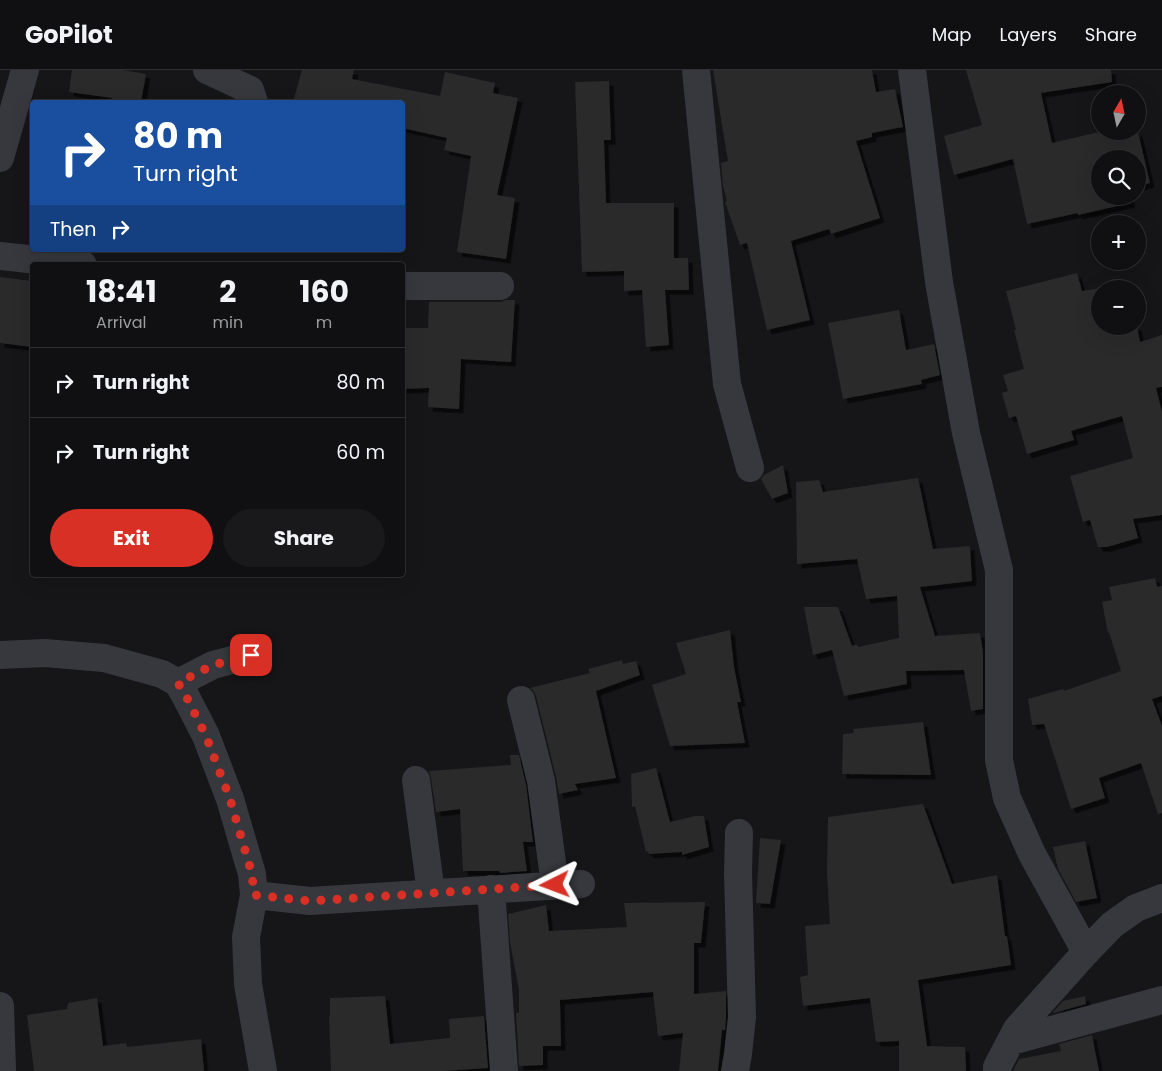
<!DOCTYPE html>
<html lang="en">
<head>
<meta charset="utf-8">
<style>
  body { margin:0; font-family:Poppins,sans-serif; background:#19191b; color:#f1f3f6; height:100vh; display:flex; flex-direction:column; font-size:19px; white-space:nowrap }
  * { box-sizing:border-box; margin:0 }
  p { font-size:16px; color:#9c9d9f }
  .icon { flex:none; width:28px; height:28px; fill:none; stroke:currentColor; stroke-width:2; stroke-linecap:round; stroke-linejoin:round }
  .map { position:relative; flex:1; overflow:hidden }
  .details { position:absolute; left:30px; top:192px; width:375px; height:315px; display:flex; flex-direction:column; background:#101012; border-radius:5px; box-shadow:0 5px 20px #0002,0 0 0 1px #303032 }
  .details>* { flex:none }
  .top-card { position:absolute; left:30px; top:30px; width:375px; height:152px; border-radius:5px; box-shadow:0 5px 20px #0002,0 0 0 1px #303032; background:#1a4fa0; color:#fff; overflow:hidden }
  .needle { width:32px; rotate:9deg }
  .fabs { position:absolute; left:1091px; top:15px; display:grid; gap:10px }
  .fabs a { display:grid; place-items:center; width:55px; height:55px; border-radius:50%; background:#101012; box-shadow:0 5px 20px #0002,0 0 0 1px #303032; font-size:25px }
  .pin { position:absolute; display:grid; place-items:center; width:42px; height:42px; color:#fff; margin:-21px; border-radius:10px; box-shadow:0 2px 8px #0006 }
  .me { position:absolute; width:55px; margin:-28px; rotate:267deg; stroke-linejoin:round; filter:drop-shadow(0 0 4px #0008) }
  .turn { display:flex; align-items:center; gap:18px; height:105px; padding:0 20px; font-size:22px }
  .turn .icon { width:65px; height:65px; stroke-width:2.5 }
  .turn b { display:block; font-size:35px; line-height:42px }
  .then { display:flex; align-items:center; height:48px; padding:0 20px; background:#0003; gap:10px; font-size:19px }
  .eta { display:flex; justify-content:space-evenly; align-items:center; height:85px; text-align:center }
  .eta b { font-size:30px; font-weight:700; line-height:35px }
  .cta { display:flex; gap:10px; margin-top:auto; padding:10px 20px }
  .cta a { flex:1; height:58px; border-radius:30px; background:#d93025; color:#fff; font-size:20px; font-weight:700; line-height:58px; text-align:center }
  .cta a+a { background:#19191b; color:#f1f3f6 }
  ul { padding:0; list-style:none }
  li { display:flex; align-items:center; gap:15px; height:70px; padding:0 20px; border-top:1px solid #303032 }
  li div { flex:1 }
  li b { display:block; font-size:19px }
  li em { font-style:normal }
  header { display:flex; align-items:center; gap:30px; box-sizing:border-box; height:70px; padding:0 25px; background:#101012; border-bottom:1px solid #303032 }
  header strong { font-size:24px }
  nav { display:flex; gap:28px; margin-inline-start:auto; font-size:18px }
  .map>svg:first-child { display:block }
</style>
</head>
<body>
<header>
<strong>GoPilot</strong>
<nav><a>Map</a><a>Layers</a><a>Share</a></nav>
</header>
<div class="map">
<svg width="1162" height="1001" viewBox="0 0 1162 1001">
  <defs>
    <filter id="shadow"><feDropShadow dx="4.5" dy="4.5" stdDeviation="0" flood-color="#0009"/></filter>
  </defs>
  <rect width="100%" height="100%" fill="#161618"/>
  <path fill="#29292c" filter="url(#shadow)" d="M 72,0 L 123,0 L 146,4 L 141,32 L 111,32 L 112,28 L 69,22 Z
    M 302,0 L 354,0 L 352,9 L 440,26 L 445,2 L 495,13 L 493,23 L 518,28 L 497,125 L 515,128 L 506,189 L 457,182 L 471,86 L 444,80 L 447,68 L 402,58 L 402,32 L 293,32 Z
    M 713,0 L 872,0 L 876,22 L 895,19 L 903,57 L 872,63 L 872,67 L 856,71 L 880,148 L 831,164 L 829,159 L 791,171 L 810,250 L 767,260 L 747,173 L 740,175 L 725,132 L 727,131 L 723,116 L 721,93 L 728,91 Z
    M 966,0 L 1111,0 L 1112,12 L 1041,23 L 1052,73 L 1103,61 L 1112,61 L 1113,67 L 1138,62 L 1150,113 L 1138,116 L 1138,89 L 1100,89 L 1100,126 L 1129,126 L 1131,133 L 1078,145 L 1078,143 L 1027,154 L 1013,89 L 954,105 L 944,66 L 982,55 Z
    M 609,11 L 611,70 L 604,70 L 606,133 L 674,133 L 674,188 L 688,188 L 689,220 L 665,220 L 669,275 L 646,277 L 642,220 L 624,221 L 624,201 L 582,202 L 575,12 Z
    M 1077,203 L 1082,221 L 1130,213 L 1131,219 L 1100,219 L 1100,256 L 1137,256 L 1140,272 L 1162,265 L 1162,317 L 1156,318 L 1162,342 L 1162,445 L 1133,449 L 1138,468 L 1107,477 L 1098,477 L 1090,450 L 1083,452 L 1070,406 L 1133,388 L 1122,346 L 1071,361 L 1074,370 L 1027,384 L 1016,346 L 1009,348 L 1002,323 L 1008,321 L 1003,305 L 1024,299 L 1014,260 L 1016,260 L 1006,221 Z
    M 0,207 L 32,211 L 32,277 L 0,273 Z
    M 506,230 L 515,230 L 511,292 L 461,289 L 459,339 L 428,337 L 429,318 L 402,319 L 402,258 L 428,258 L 429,232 L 500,232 Z
    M 899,240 L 906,280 L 934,274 L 940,305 L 921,310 L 922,314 L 843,329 L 828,253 Z
    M 783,395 L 788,423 L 772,429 L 761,409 L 764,405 Z
    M 918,408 L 933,479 L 970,476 L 972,511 L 920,517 L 935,566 L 980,563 L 983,583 L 983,639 L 971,641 L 964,600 L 906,601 L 907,614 L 844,626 L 832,580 L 813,585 L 804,537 L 838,537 L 852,576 L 857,574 L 858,577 L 899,568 L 897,526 L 866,529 L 857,489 L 797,494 L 796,412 L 819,410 L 823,422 Z
    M 1155,508 L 1157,517 L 1162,516 L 1162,626 L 1152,629 L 1162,656 L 1162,743 L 1158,744 L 1141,693 L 1099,708 L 1105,728 L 1071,739 L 1044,654 L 1032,655 L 1028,629 L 1063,619 L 1064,621 L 1121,601 L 1109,562 L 1108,563 L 1102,532 L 1112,530 L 1109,517 Z
    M 730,560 L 734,597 L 741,632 L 737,632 L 745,673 L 670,676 L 652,615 L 686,604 L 676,573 Z
    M 622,590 L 623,594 L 636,591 L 640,605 L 596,621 L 616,708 L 575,714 L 578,720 L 559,724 L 556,707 L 536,626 L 533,620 L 530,618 L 590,603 L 588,599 Z
    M 923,652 L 931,705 L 842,704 L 843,664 L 854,663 L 853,659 Z
    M 510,685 L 519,685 L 526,714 L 533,772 L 523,772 L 527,801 L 500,803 L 499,801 L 463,801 L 460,739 L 436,742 L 431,708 L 429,701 L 511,695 Z
    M 656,698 L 670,752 L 695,746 L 704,746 L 709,777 L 682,785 L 682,782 L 649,784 L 648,781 L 646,782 L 635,736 L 632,737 L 631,704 Z
    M 923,734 L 952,814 L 997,805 L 1005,866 L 1007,866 L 1011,895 L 918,910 L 927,976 L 965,977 L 966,1001 L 899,1001 L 899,971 L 876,972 L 870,928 L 803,936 L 800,907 L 808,905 L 805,856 L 830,854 L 827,803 L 828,747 Z
    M 760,768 L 781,770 L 770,834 L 756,833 Z
    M 1085,771 L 1097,828 L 1076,832 L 1058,799 L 1053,777 Z
    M 705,832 L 701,873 L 694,873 L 694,924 L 726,921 L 726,946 L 725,960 L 722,960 L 718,1001 L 679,1001 L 683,963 L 658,966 L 653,922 L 560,930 L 561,976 L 543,976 L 543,995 L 519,996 L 516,943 L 519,943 L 519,920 L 510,872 L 508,844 L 546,835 L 549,861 L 627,857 L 624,833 Z
    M 385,926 L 390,974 L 450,968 L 449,949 L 484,946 L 488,998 L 443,1001 L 331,1001 L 329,946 L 330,946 L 330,928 Z
    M 1085,926 L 1086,934 L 1054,943 L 1053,942 L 1063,931 Z
    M 97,928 L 103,976 L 126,973 L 127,977 L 201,969 L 204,1001 L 34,1001 L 27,945 L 67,939 L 68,933 Z
    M 1092,965 L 1099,1001 L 1013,1001 L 1019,989 L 1061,981 L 1059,974 Z"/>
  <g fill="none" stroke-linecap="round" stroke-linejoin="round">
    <path stroke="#37383d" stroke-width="28" d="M 207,0 L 250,20 L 254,32
      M 696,0 L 727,314 L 750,398
      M 912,0 L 939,212 L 966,363 L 999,500 L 999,690 L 1007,728 L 1032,784 L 1086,882
      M 0,88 L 25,0
      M 0,186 L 83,195
      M 402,216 L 500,216
      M 0,585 L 45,583 L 104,588 L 162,604 L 178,613 L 186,627 L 206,666 L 230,729 L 252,804 L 254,825 L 246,867 L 248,914 L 263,1001
      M 178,613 L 213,595 L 251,585
      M 521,630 L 541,711 L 555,815
      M 416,710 L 431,823
      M 491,819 L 504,1001
      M 254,825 L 310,831 L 581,814
      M 0,936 L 2,1001
      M 1011,971 L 1162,930
      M 735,1001 L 738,984 L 742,947 L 738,803 L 739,763
      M 997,1001 L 997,997 L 1017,959 L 1086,882 L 1112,855 L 1136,838 L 1162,828"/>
  </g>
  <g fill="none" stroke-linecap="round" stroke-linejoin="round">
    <path stroke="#d93025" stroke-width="9" stroke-dasharray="0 16.2" d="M 251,585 L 213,595 L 178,613 L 186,626 L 206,666 L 230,729 L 252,804 L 254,825 L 310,831 L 555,815"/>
  </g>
</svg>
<div class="fabs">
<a><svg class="needle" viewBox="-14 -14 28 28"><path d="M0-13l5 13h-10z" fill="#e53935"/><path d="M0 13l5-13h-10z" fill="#9c9d9f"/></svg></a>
<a><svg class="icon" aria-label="search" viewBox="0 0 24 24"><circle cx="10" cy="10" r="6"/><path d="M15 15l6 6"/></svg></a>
<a>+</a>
<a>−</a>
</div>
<div class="pin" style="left:251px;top:585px;background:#d93025"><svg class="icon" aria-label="arrive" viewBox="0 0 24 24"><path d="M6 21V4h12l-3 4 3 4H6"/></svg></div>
<svg class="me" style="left:555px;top:815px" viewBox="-20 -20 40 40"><path d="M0-17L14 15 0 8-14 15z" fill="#d93025" stroke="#fff" stroke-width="4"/></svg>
<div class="top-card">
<div class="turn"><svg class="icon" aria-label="right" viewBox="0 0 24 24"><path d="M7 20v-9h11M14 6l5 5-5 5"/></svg><div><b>80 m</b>Turn right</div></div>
<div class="then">Then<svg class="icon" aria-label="right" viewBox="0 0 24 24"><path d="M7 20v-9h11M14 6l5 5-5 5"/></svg></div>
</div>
<section class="details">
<div class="eta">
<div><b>18:41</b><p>Arrival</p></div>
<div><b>2</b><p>min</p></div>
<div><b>160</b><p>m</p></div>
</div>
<ul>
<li><svg class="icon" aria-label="right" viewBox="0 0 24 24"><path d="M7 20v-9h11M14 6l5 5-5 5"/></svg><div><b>Turn right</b></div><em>80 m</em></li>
<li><svg class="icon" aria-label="right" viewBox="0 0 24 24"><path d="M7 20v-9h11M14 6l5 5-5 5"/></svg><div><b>Turn right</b></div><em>60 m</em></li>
</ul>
<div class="cta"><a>Exit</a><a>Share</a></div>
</section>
</div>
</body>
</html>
